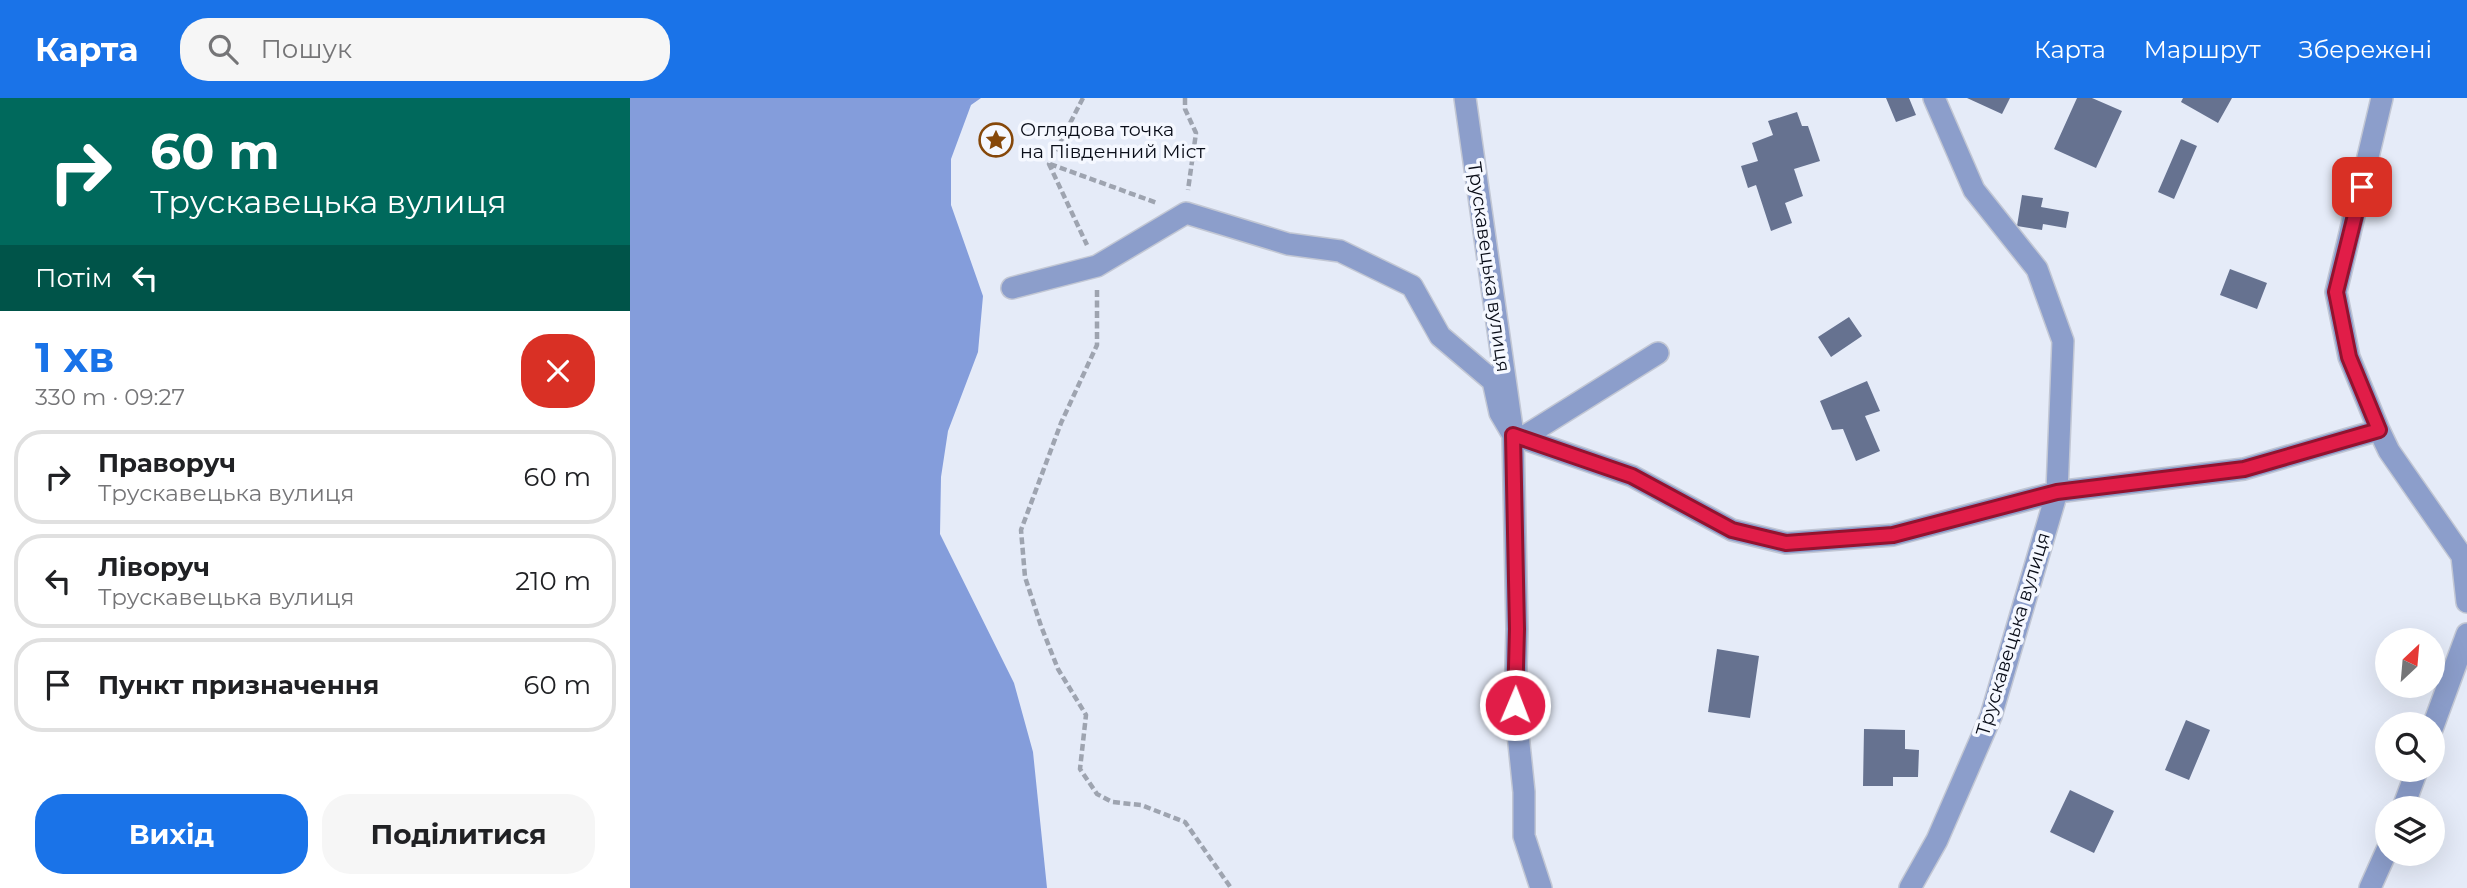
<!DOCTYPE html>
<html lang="uk">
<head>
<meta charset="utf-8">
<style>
  body { margin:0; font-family:Montserrat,sans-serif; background:#f6f6f6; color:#202124; height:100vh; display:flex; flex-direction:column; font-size:26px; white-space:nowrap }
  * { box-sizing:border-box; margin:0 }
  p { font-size:23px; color:#757577 }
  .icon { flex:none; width:38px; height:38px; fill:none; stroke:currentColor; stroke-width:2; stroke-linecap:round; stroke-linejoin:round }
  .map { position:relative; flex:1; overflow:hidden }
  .drawer { display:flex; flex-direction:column; background:#fff; width:630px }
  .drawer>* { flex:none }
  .guide { background:#00695c; color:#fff; overflow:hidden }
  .needle { width:46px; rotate:26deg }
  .tools { position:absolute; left:1745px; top:530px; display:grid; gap:14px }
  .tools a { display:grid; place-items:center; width:70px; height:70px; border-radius:50%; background:#fff; box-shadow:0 7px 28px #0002; font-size:35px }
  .pin { position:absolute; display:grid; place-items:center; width:60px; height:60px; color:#fff; margin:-30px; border-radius:14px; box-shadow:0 4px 10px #0006 }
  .me { position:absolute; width:77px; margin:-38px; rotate:1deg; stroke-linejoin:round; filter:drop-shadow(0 0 5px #0008) }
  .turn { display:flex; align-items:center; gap:24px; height:147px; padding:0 35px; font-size:32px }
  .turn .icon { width:91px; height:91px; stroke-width:2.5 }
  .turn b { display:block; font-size:49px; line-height:60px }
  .then { display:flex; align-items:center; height:66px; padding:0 35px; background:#0003; gap:14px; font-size:26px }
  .round { display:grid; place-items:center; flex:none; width:74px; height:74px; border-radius:28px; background:#f6f6f6 }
  .head { display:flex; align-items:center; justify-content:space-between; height:119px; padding:0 35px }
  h1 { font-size:42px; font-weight:700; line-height:52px; color:#1a73e8 }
  .action { display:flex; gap:14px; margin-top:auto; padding:14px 35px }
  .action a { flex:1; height:80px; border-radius:28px; background:#1a73e8; color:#fff; font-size:28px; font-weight:700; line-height:80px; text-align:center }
  .action a+a { background:#f6f6f6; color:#202124 }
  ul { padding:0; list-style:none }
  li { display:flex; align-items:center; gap:21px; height:94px; margin:0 14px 10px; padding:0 21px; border:4px solid #e0e0e0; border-radius:28px }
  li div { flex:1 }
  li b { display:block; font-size:26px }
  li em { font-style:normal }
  header { display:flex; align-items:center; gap:42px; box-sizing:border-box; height:98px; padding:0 35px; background:#1a73e8; color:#fff }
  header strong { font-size:33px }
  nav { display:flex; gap:38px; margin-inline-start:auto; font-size:24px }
  .search { width:490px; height:63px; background:#f6f6f6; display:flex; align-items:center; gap:18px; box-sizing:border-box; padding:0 24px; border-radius:28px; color:#757577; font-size:26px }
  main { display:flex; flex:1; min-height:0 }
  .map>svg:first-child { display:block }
</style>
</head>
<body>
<header>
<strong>Карта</strong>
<div class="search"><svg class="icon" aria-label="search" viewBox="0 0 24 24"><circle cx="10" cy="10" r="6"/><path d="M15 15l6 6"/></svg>Пошук</div>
<nav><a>Карта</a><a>Маршрут</a><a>Збережені</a></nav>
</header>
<main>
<section class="drawer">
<div class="guide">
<div class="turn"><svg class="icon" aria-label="right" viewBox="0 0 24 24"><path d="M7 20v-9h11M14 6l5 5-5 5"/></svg><div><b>60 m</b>Трускавецька вулиця</div></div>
<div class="then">Потім<svg class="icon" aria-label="left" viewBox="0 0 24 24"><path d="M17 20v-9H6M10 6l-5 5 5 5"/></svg></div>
</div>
<div class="head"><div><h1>1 хв</h1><p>330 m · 09:27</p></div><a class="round" style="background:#d93025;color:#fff"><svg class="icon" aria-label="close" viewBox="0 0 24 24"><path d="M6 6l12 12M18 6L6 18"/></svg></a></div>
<ul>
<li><svg class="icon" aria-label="right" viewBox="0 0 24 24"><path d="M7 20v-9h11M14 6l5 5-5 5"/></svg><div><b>Праворуч</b><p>Трускавецька вулиця</p></div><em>60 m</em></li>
<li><svg class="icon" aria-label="left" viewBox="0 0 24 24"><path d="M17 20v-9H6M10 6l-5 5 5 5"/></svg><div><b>Ліворуч</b><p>Трускавецька вулиця</p></div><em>210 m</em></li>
<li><svg class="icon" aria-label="arrive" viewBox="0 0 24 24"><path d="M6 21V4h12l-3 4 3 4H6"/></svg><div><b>Пункт призначення</b></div><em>60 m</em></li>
</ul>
<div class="action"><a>Вихід</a><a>Поділитися</a></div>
</section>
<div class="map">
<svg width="1837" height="790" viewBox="0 0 1837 790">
  <rect width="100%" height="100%" fill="#e5ebf8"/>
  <path fill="#849ddb" d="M 0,0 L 351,0 L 341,7 L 321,61 L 321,107 L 353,198 L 348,254 L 318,333 L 311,379 L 310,436 L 384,585 L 403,654 L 417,790 L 0,790 Z"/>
  <path fill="#667290" d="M 1256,0 L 1279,0 L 1286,17 L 1266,24 Z
    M 1337,0 L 1380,0 L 1372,16 Z
    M 1447,0 L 1462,0 L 1492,13 L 1466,70 L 1424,51 Z
    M 1553,0 L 1602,0 L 1588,25 L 1551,4 Z
    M 1167,14 L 1172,28 L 1178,28 L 1190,63 L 1164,71 L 1173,98 L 1155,105 L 1162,125 L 1141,133 L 1126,87 L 1118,90 L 1111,68 L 1128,63 L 1122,45 L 1143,37 L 1138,23 Z
    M 1551,41 L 1567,48 L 1544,101 L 1528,94 Z
    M 1392,97 L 1413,100 L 1411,109 L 1439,114 L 1436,130 L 1413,126 L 1412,132 L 1387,128 Z
    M 1600,171 L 1637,185 L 1627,211 L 1590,197 Z
    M 1219,219 L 1232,238 L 1201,259 L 1188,239 Z
    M 1237,283 L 1250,313 L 1235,318 L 1250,353 L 1226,363 L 1213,331 L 1202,332 L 1190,303 Z
    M 1087,551 L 1129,558 L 1120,620 L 1078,614 Z
    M 1556,622 L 1580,632 L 1559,682 L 1535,672 Z
    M 1234,631 L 1275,632 L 1275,651 L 1289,652 L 1288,679 L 1263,679 L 1263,688 L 1233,688 Z
    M 1440,692 L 1484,713 L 1464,755 L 1420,734 Z"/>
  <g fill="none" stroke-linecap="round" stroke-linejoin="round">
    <defs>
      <path id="minor" d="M 835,0 L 883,337 L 887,531 L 885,607 L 894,694 L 894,738 L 911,790
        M 382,190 L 467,168 L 556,115 L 658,146 L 710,153 L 782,188 L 810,238 L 863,283 L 870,315 L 883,337 L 1002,378 L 1102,432 L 1156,445 L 1263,437 L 1427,394 L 1614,371 L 1749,332 L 1719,259 L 1706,194 L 1752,0
        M 1749,332 L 1759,353 L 1832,458 L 1837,504
        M 892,340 L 1028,255
        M 1802,631 L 1837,536
        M 1773,710 L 1787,672
        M 1280,790 L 1307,742 L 1361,618 L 1427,394 L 1433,243 L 1407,171 L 1344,92 L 1304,0
        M 1740,790 L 1757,752"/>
    </defs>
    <use href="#minor" stroke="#c2c7d4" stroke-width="24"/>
    <path stroke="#9ea4b0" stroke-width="4.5" stroke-dasharray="7 3.5" stroke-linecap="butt" d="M 453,0 L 419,66 L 457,147
      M 555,0 L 555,11 L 566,35 L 558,92
      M 420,66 L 527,105
      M 467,192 L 467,247 L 431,325 L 391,432 L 395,479 L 411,528 L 428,571 L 456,617 L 450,671 L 467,696 L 482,704 L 511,707 L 555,724 L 601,790"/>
    <use href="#minor" stroke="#8c9ecb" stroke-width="21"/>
  </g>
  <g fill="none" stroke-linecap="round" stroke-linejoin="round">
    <defs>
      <path id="route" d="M 885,607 L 887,531 L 883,337 L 1002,378 L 1102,432 L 1156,445 L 1263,437 L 1427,394 L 1614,371 L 1749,332 L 1719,259 L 1706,194 L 1732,89"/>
    </defs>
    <use href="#route" stroke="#92132f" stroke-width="18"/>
    <use href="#route" stroke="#e11d48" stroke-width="12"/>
  </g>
  <defs>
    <symbol id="sight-ring" viewBox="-11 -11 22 22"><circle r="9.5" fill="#f5f8ff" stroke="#86480a" stroke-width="1.5"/><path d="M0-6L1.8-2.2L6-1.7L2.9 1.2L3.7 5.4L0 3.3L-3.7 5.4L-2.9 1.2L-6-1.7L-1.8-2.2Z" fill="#86480a"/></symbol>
  </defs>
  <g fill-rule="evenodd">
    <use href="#sight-ring" x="347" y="23" width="38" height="38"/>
  </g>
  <g text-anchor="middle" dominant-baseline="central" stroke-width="7" stroke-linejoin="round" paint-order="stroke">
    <g font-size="19" fill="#090d18" stroke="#f5f8ff" text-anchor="start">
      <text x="390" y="31">Оглядова точка<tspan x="390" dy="22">на Південний Міст</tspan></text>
    </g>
    <g font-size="19" fill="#090d18" stroke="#f5f8ff">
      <text transform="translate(859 169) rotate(82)">Трускавецька вулиця</text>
      <text transform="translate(1383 536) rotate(-73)">Трускавецька вулиця</text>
    </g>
  </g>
</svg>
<div class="tools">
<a><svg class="needle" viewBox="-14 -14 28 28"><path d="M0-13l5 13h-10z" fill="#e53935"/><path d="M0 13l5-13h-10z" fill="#757577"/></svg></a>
<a><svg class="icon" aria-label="search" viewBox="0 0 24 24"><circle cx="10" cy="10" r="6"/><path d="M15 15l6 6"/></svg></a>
<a><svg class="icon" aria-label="layers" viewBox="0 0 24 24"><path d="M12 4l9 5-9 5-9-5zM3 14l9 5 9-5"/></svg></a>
</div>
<div class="pin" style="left:1732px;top:89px;background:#d93025"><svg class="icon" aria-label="arrive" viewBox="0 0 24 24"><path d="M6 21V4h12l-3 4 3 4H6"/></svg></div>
<svg class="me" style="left:885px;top:607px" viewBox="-20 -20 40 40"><circle r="17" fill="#e11d48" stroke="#fff" stroke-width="3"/><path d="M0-11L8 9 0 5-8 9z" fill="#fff"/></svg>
</div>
</main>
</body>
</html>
